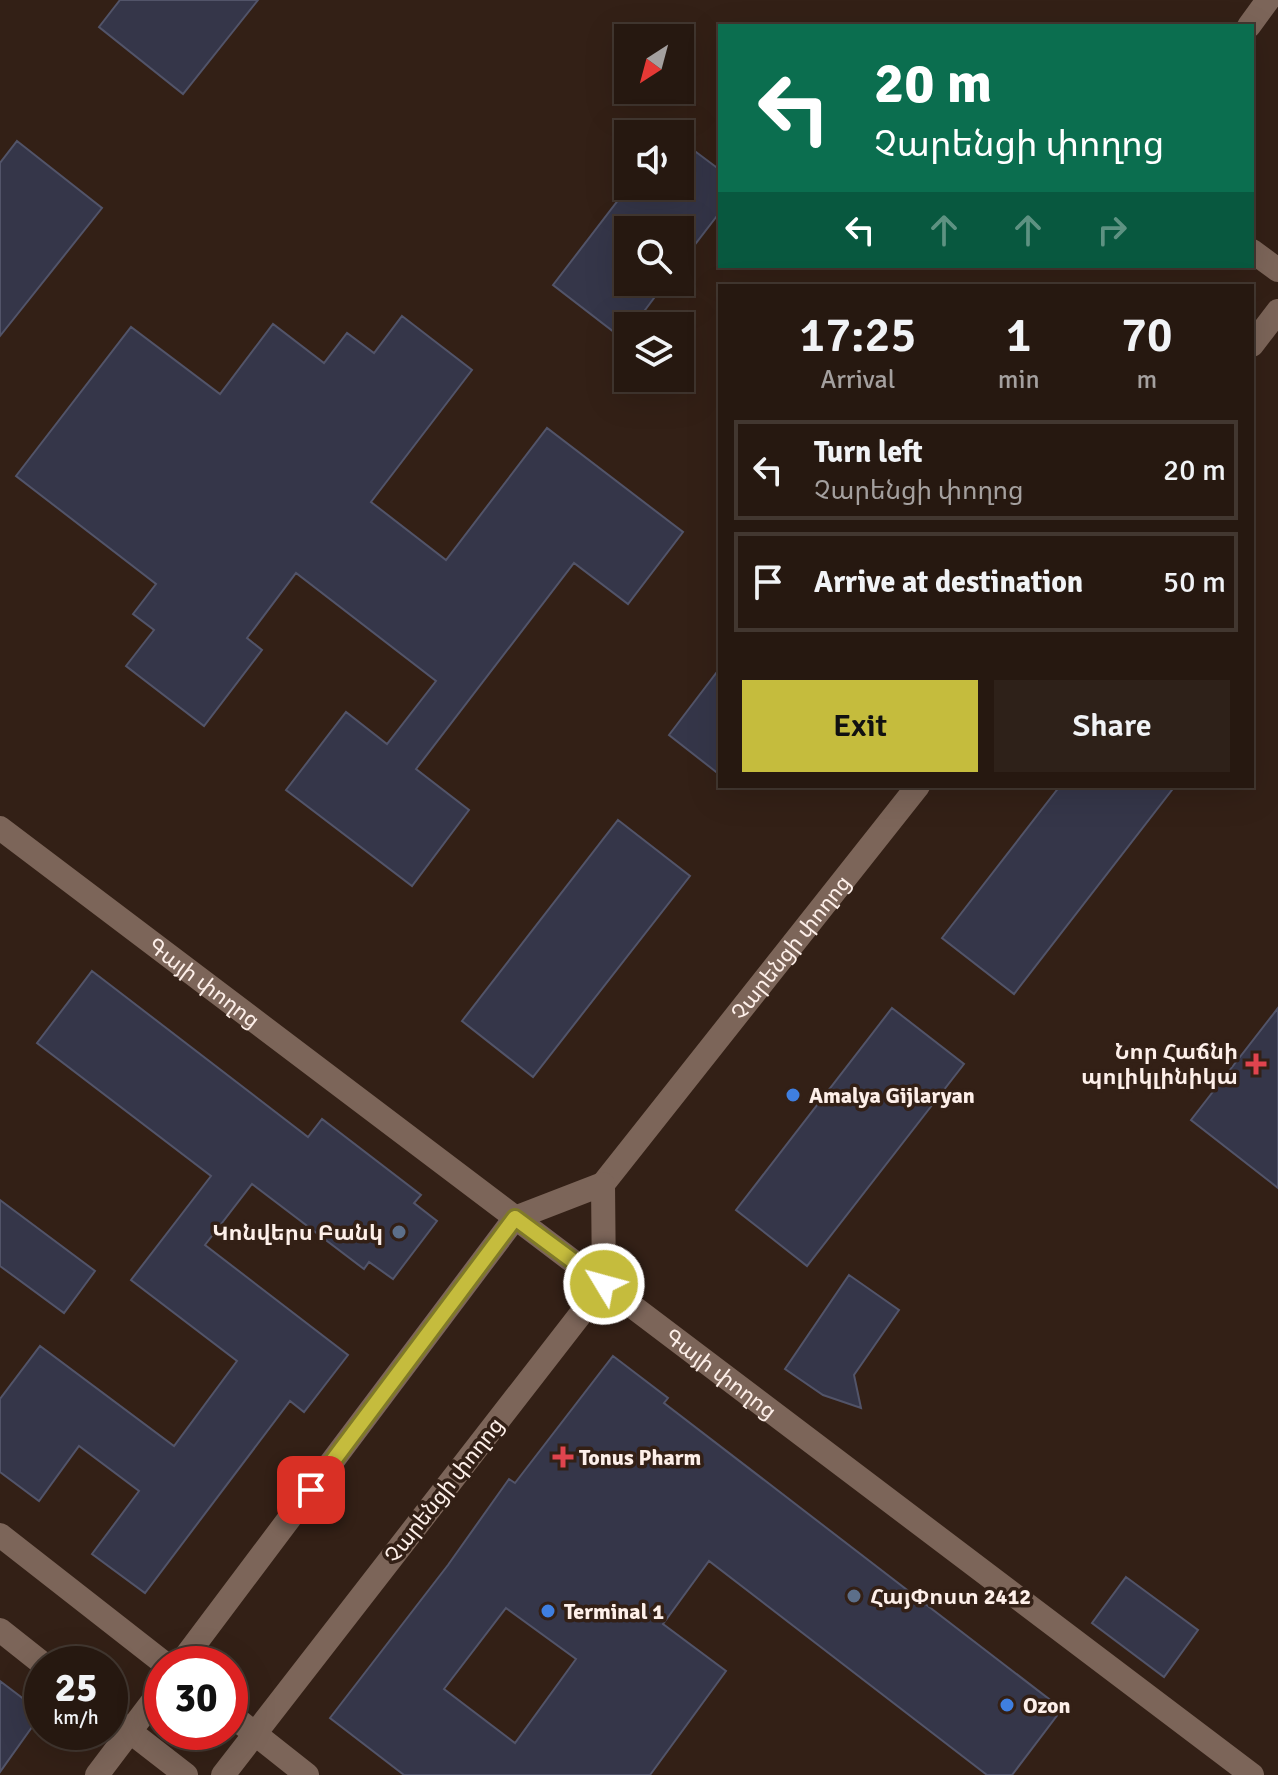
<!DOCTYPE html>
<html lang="en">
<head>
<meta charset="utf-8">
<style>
  body { margin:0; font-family:Signika,"Noto Sans Armenian",sans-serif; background:#2e2119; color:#f1f3f6; height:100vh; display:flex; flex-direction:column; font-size:30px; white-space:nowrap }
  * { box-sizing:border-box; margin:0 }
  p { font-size:26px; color:#a4a09f }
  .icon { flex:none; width:44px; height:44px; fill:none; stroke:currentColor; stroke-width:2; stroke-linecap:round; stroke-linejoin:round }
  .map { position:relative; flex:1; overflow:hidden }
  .side { position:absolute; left:718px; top:284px; width:536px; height:504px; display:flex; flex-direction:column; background:#261810; border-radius:0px; box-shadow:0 8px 32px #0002,0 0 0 2px #423730 }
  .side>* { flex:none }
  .guide { position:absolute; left:718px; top:24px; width:536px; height:244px; border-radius:0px; box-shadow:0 8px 32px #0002,0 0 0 2px #423730; background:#0b6e4f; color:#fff; overflow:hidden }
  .needle { width:52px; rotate:216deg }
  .fabs { position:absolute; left:614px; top:24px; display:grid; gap:16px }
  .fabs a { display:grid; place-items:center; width:80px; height:80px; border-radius:0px; background:#261810; box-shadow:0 8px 32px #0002,0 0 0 2px #423730; font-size:40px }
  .speed { position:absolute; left:24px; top:1646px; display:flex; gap:16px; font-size:40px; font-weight:700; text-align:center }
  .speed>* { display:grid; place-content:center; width:104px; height:104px; border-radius:50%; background:#261810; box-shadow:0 8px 32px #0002,0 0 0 2px #423730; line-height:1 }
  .speed small { font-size:20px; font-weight:400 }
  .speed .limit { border:12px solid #d22; background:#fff; color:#111 }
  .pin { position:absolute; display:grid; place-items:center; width:68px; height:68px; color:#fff; margin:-34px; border-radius:16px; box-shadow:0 4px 12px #0006 }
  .me { position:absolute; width:88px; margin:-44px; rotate:307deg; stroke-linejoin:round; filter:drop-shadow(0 0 6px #0008) }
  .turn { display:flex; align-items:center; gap:28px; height:168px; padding:0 24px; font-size:36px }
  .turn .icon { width:104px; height:104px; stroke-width:2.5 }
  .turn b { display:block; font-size:56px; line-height:68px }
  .lanes { display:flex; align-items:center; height:76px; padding:0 24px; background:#0003; justify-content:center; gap:40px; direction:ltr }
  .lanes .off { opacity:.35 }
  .eta { display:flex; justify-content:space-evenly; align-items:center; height:136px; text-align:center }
  .eta b { font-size:48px; font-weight:600; line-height:56px }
  .cta { display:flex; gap:16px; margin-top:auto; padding:16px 24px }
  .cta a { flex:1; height:92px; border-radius:0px; background:#c5bc3d; color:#111; font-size:32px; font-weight:600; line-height:92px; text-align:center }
  .cta a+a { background:#2e2119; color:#f1f3f6 }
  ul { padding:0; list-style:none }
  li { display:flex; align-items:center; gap:24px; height:100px; margin:0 16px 12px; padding:0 8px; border:4px solid #423730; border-radius:0px }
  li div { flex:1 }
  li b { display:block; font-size:30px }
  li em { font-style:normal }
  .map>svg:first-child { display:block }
</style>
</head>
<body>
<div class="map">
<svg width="1278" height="1775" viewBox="0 0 1278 1775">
  <rect width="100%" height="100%" fill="#332016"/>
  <path fill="#353649" stroke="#525469" stroke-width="2" fill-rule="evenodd" d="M 120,0 L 258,0 L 183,94 L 99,27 Z
    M 680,140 L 720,170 L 720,212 L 680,264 L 680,230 L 628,230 L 628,282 L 666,282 L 633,326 L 628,326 L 628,332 L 623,339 L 553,285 L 629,186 L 680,186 Z
    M 17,141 L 102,208 L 0,336 L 0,163 Z
    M 402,316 L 472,370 L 371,502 L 446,560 L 547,428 L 683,532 L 628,604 L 574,563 L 416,769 L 469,810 L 412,886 L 286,790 L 346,712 L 387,744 L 436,681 L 296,573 L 247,638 L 262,650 L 204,726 L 126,666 L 154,630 L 133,614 L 156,584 L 16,476 L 131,327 L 220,394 L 273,324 L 324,363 L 347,333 L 374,353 Z
    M 720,668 L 720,775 L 669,735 Z
    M 1060,786 L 1175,786 L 1014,994 L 942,938 Z
    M 618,820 L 690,876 L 533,1077 L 462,1021 Z
    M 92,971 L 308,1137 L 322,1119 L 421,1195 L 414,1203 L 437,1221 L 393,1279 L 369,1262 L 364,1269 L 252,1184 L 205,1245 L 348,1355 L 304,1412 L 290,1401 L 145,1593 L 92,1554 L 139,1491 L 79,1446 L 39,1501 L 0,1472 L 0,1399 L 40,1346 L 174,1446 L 237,1361 L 131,1280 L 211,1176 L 37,1043 Z
    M 892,1008 L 964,1064 L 807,1266 L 736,1210 Z
    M 1278,1008 L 1278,1188 L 1191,1120 Z
    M 0,1200 L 95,1271 L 64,1313 L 0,1266 Z
    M 849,1275 L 899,1310 L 854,1375 L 861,1408 L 823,1395 L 785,1369 Z
    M 613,1356 L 668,1398 L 664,1403 L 1062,1709 L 1012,1775 L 987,1775 L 709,1561 L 663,1624 L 726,1671 L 650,1775 L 404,1775 L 330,1718 L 448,1565 L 509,1479 L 515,1483 ZM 506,1608 L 576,1659 L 515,1743 L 444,1689 Z
    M 1126,1577 L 1198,1630 L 1164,1677 L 1092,1623 Z
    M 0,1681 L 42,1713 L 0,1772 Z"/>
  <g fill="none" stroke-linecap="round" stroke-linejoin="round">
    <g stroke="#7c6559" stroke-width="24">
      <path d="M 1249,26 L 1268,0"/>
      <path d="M 1252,251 L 1278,270"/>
      <path d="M 1252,345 L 1278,311"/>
      <path id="s1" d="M 0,828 L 1252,1775"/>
      <path id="s2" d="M 603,1184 L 918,786"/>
    </g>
    <path stroke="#7c6559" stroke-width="24" d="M 0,1535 L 165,1664
      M 0,1630 L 43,1664
      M 180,1664 L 515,1218 L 603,1184 L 604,1284 L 223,1775
      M 230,1714 L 307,1775
      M 110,1716 L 186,1775
      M 97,1775 L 162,1689"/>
  </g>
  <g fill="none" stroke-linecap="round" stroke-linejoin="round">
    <defs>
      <path id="route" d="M 311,1490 L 515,1218 L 604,1284"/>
    </defs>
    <use href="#route" stroke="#807a28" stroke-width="20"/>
    <use href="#route" stroke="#c5bc3d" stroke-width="14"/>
  </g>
  <g fill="#e0444e" stroke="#332016" stroke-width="3">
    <path d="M1252 1052h8v8h8v8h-8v8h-8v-8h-8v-8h8z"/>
    <path d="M559 1445h8v8h8v8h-8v8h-8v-8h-8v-8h8z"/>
  </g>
  <g fill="#3f7fe0" stroke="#332016" stroke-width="3">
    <circle cx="793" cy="1095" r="8"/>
    <circle cx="548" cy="1611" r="8"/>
    <circle cx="1007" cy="1705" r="8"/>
  </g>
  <g fill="#5c6f8a" stroke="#332016" stroke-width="3">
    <circle cx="399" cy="1232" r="8"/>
    <circle cx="854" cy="1596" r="8"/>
  </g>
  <g text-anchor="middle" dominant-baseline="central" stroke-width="7" stroke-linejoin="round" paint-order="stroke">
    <g font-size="22" fill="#fdefe9" stroke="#332016">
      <text stroke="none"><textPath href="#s2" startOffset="302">Չարենցի փողոց</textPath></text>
      <text stroke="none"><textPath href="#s1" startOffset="256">Գայի փողոց</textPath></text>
      <text stroke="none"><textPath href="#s1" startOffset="904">Գայի փողոց</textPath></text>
      <text transform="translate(444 1490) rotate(-52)">Չարենցի փողոց</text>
    </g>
    <g font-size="22" font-weight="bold" fill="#fdefe9" stroke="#332016" text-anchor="start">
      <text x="1238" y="1051" text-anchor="end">Նոր Հաճնի<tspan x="1238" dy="25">պոլիկլինիկա</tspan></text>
      <text x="809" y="1095">Amalya Gijlaryan</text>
      <text x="383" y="1232" text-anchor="end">Կոնվերս Բանկ</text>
      <text x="579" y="1457">Tonus Pharm</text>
      <text x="870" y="1596">ՀայՓոստ 2412</text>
      <text x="564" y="1611">Terminal 1</text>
      <text x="1023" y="1705">Ozon</text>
    </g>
  </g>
</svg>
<div class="fabs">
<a><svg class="needle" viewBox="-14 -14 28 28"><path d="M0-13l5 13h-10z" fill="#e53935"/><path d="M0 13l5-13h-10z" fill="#a4a09f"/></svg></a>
<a><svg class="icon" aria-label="sound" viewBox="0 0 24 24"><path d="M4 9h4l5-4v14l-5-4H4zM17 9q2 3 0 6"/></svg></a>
<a><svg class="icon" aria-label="search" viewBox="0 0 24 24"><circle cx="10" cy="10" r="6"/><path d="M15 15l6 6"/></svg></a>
<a><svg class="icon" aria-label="layers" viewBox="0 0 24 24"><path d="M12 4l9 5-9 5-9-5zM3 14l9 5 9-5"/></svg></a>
</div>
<div class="speed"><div>25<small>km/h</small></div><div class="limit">30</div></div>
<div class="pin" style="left:311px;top:1490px;background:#d93025"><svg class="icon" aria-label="arrive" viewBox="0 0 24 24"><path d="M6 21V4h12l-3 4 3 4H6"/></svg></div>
<svg class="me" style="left:604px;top:1284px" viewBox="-20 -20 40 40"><circle r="17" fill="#c5bc3d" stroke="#fff" stroke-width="3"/><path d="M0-11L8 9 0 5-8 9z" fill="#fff"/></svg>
<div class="guide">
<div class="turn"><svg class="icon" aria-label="left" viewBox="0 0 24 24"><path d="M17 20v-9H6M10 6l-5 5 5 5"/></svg><div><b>20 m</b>Չարենցի փողոց</div></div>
<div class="lanes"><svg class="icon" aria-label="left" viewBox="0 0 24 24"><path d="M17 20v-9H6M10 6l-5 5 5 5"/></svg><svg class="icon off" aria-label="ahead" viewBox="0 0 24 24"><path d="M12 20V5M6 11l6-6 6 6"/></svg><svg class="icon off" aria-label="ahead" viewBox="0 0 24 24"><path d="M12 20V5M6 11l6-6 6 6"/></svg><svg class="icon off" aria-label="right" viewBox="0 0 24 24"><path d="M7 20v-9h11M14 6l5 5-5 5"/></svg></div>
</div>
<section class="side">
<div class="eta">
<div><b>17:25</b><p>Arrival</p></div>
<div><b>1</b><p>min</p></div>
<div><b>70</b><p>m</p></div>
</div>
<ul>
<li><svg class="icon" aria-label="left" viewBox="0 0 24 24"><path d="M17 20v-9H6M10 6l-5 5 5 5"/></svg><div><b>Turn left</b><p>Չարենցի փողոց</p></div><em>20 m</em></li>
<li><svg class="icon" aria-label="arrive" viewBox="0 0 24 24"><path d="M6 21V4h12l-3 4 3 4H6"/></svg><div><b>Arrive at destination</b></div><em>50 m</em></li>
</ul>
<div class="cta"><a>Exit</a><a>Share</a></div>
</section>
</div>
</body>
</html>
